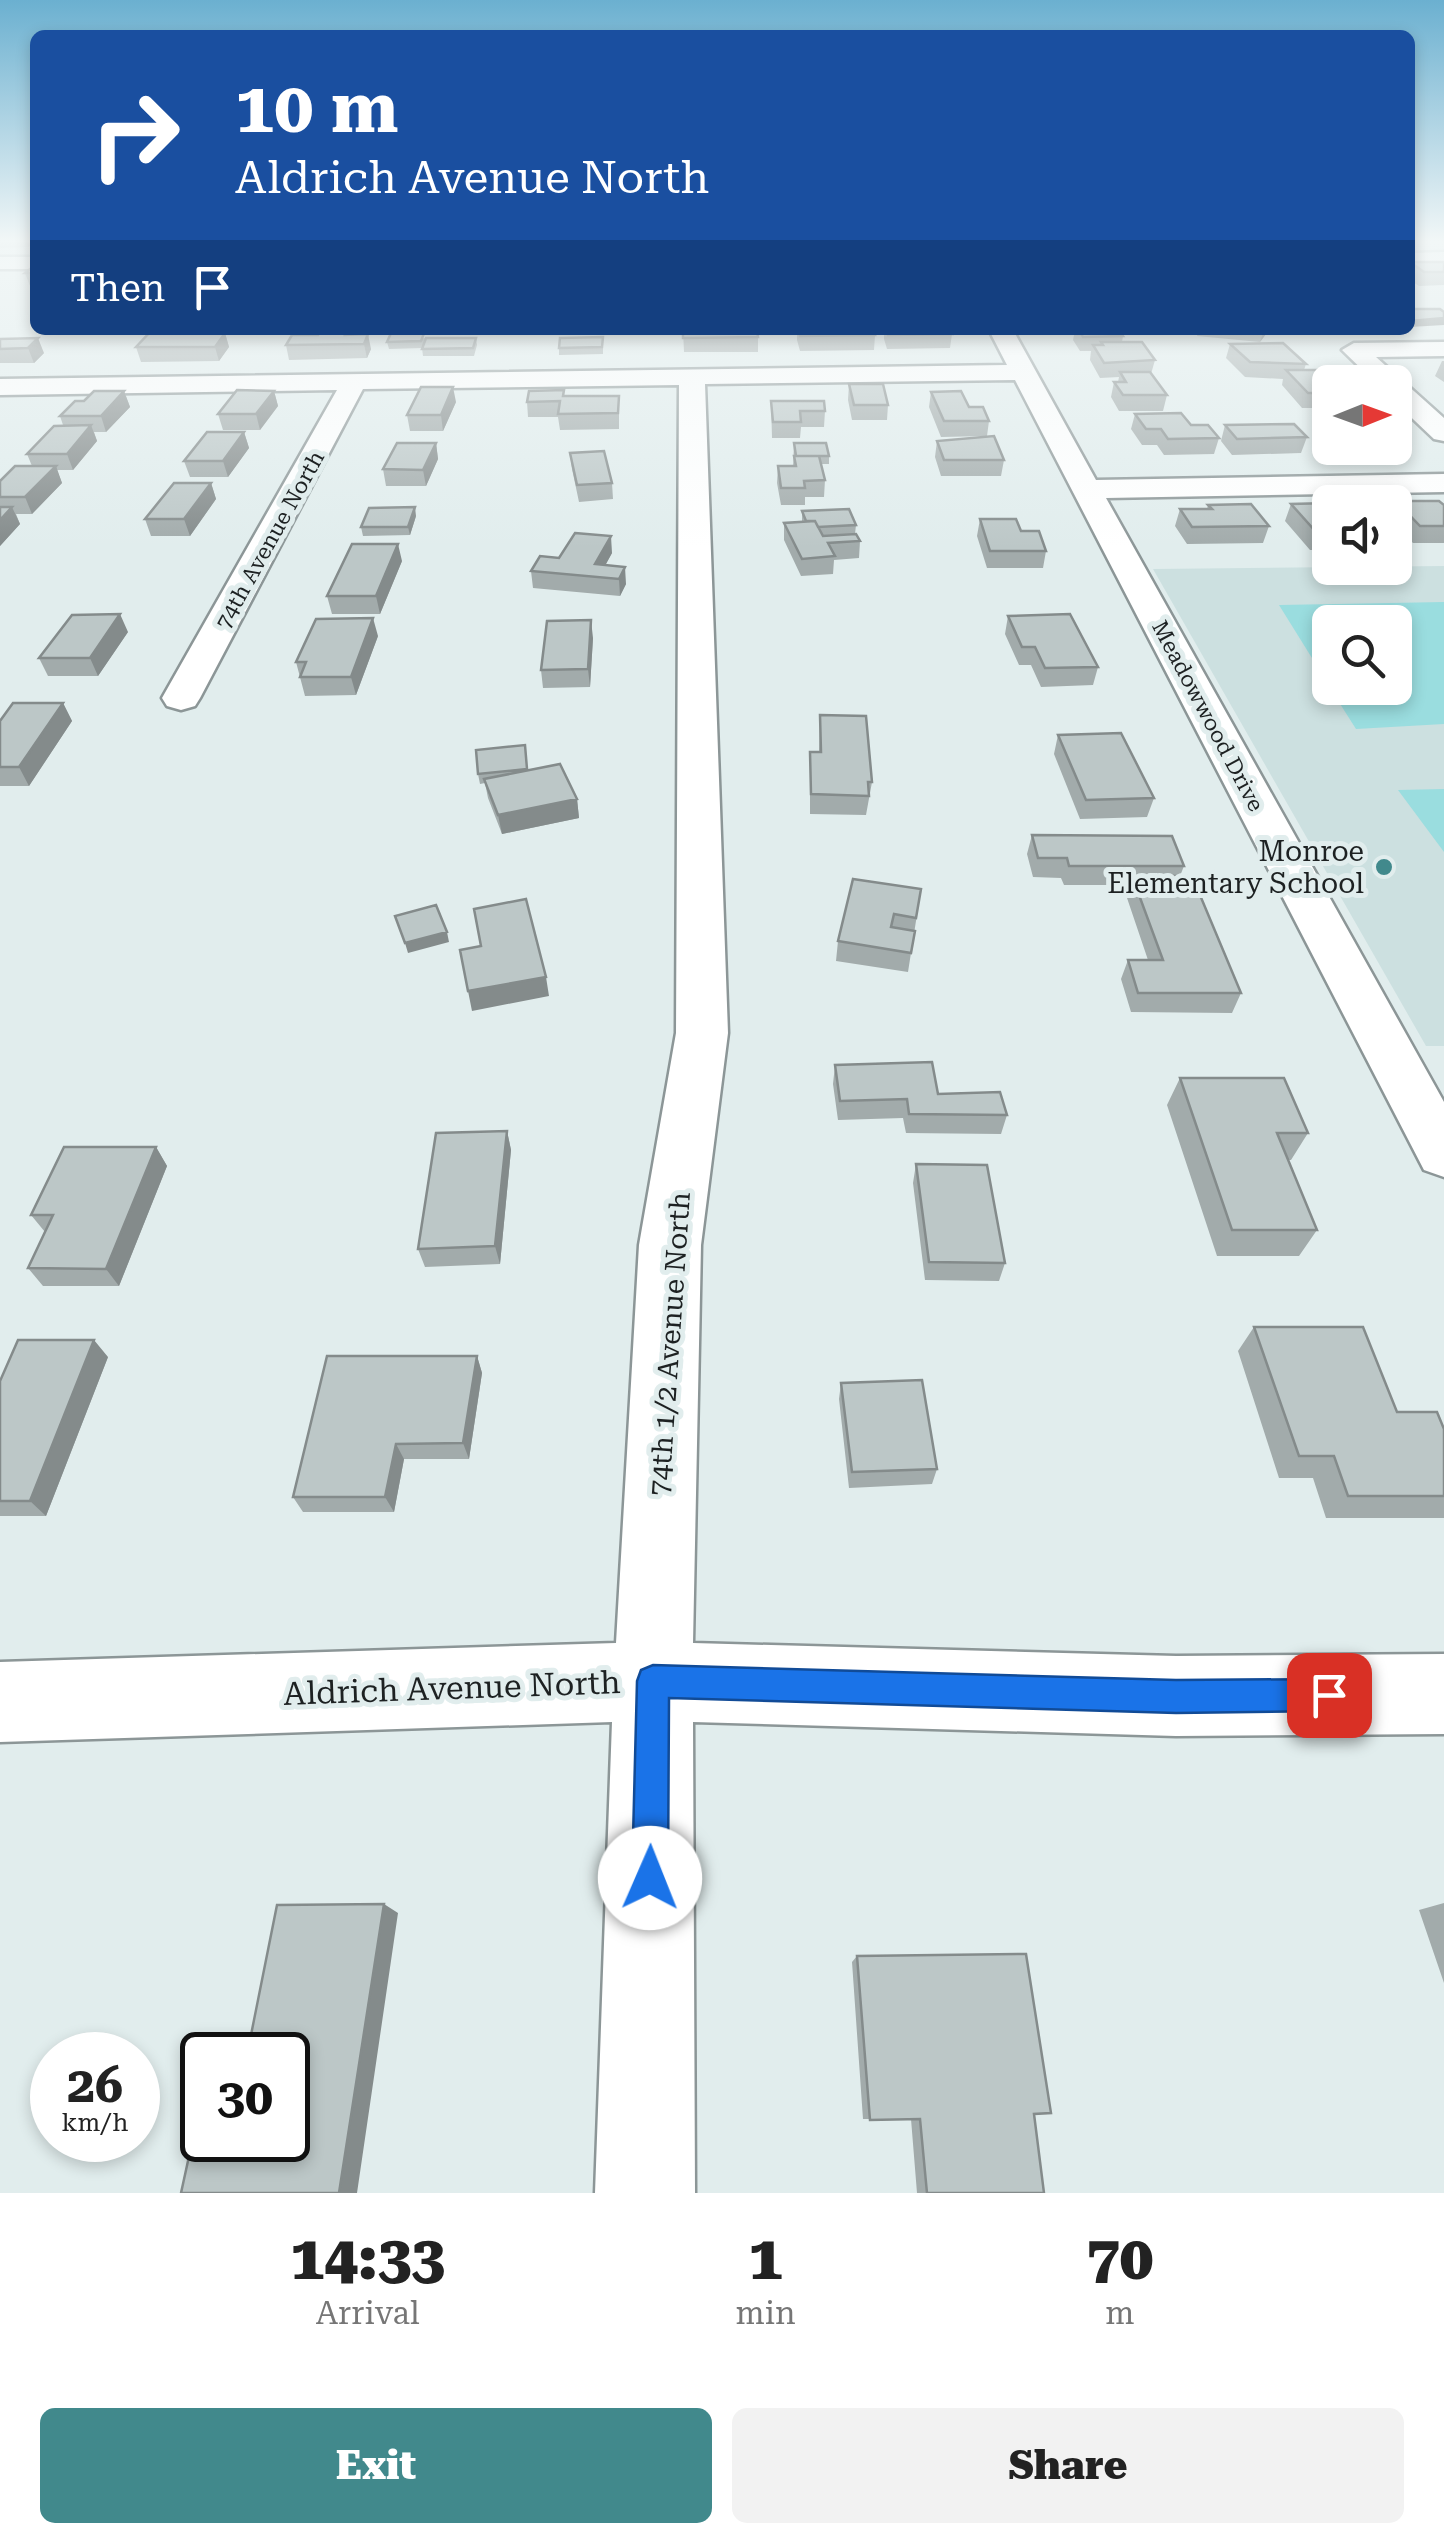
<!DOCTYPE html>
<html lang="en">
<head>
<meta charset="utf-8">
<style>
  body { margin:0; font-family:"Roboto Serif",serif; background:#f2f2f2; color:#222; height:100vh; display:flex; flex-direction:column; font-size:38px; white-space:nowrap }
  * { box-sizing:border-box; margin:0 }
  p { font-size:32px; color:#767676 }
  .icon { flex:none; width:55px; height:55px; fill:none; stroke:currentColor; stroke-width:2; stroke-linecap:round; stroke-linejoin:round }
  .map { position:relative; height:2193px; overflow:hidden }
  .side { display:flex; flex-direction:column; background:#fff; flex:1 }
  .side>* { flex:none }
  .guide { position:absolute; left:30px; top:30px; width:1385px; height:305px; border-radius:15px; box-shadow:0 5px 15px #0003; background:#1a4fa0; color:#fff; overflow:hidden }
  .needle { width:65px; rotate:89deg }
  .buttons { position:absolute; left:1312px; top:365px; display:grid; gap:20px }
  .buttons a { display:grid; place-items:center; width:100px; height:100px; border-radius:15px; background:#fff; box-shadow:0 5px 15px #0003; font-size:50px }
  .speed { position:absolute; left:30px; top:2032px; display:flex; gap:20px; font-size:50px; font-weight:700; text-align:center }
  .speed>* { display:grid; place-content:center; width:130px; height:130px; border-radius:50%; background:#fff; box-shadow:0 5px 15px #0003; line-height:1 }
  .speed small { font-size:25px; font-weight:400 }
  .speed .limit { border:5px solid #111; border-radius:15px; background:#fff; color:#111 }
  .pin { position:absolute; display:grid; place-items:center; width:85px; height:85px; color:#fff; margin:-42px; border-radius:20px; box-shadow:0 5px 15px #0006 }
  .me { position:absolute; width:110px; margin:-55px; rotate:1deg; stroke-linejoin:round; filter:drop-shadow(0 0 8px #0008) }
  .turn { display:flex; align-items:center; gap:35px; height:210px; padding:0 40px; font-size:45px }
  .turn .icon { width:130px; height:130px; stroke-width:2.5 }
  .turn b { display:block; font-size:70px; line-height:85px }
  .then { display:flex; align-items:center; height:95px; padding:0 40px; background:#0003; gap:20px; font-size:38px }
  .eta { display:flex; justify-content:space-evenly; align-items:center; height:170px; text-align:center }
  .eta b { font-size:60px; font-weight:800; line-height:70px }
  .button { display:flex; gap:20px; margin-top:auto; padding:20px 40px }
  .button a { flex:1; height:115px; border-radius:15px; background:#41898c; color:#fff; font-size:40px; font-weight:800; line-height:115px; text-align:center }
  .button a+a { background:#f2f2f2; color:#222 }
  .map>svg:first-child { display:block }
</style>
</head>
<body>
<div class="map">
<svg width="1444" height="2193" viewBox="0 0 1444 2193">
  <rect width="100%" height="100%" fill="#e1eded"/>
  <path fill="#cce0e0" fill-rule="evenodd" d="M 1444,566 L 1444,1046 L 1426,1046 L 1153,569 ZM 1330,622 L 1395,622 L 1395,688 L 1330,688 Z"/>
  <path fill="#9adddf" d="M 1444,602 L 1444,724 L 1356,729 L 1330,688 L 1395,688 L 1395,622 L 1330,622 L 1330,687 L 1279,605 Z
    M 1444,789 L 1444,852 L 1398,790 Z"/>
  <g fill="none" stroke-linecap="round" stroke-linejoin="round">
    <defs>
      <path id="minor" d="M 1444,252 L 1444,264 L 1410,265 L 1410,253 Z
        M 0,257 L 35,257 L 35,269 L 0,269 Z
        M 989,330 L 1013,330 L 1096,480 L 1444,474 L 1444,492 L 1106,498 L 1444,1102 L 1444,1177 L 1424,1170 L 1015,380 L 705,384 L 728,1033 L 701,1245 L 693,1643 L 1176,1656 L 1444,1654 L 1444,1734 L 1176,1736 L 693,1722 L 695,2193 L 595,2193 L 612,1722 L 0,1742 L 0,1662 L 616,1643 L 639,1245 L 676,1033 L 679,385 L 363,389 L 200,698 L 195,706 L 181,710 L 167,706 L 162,698 L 337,390 L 0,395 L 0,379 L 1007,365 Z
        M 1444,342 L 1444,356 L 1376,357 L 1444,418 L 1444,441 L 1434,439 L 1395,402 L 1395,382 L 1375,382 L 1342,350 L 1354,343 Z"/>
    </defs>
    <use href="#minor" stroke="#8c9697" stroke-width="5"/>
    <use href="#minor" fill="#fff" fill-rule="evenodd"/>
  </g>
  <path fill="#a2abab" d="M 0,241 L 35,241 L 35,243 L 28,247 L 0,248 Z
    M 1410,262 L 1444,262 L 1444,285 L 1419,286 L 1410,280 Z
    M 35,266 L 35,286 L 30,286 L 25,273 Z
    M 152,330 L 186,330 L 187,333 L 225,333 L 229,347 L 219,361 L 141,362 L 136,347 Z
    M 348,330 L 349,335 L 371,349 L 367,358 L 289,360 L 286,345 L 318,335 Z
    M 683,330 L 758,337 L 758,352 L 684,352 Z
    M 797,330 L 873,330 L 875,335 L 874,350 L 800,351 L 797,340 Z
    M 884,330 L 950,330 L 952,334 L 950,348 L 887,349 L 884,339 Z
    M 1075,330 L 1119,330 L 1123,336 L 1122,342 L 1155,360 L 1151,374 L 1167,395 L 1163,411 L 1119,411 L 1111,397 L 1114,382 L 1118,382 L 1119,377 L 1100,378 L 1090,360 L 1091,351 L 1080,351 L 1073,340 Z
    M 1199,330 L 1269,330 L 1260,342 L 1197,336 Z
    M 603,337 L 603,354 L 559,355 L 559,348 Z
    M 426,338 L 476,338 L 477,345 L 474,356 L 423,356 L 422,348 L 389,349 L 387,342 Z
    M 0,339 L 44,353 L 34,363 L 0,363 Z
    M 1230,344 L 1306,364 L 1304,370 L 1330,382 L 1330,408 L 1302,408 L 1282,385 L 1283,379 L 1245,377 L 1226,358 Z
    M 1442,361 L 1444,361 L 1444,382 L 1435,376 Z
    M 849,384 L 888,405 L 887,420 L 852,420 L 848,400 Z
    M 124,391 L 130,407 L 106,432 L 94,432 L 97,441 L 73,470 L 57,470 L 62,483 L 32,514 L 16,514 L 20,524 L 0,546 L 0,481 L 32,466 L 27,454 L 63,425 L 60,416 L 84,401 Z
    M 274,391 L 278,406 L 260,430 L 223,430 L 218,414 Z
    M 931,392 L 969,407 L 989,421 L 987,436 L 941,437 L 929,407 Z
    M 565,396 L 619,396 L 619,429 L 560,430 L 558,417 L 528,417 L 527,402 Z
    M 771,401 L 825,411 L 824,427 L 801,427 L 800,438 L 772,438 Z
    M 456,402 L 443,431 L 410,431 L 407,415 Z
    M 1135,414 L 1191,425 L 1219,438 L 1214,454 L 1164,455 L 1157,445 L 1142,445 L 1131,429 Z
    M 1320,415 L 1330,415 L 1330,446 L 1314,430 Z
    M 1225,425 L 1307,437 L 1301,453 L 1232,455 L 1221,441 Z
    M 244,432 L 249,448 L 228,477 L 190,477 L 184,461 Z
    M 937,441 L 1004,460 L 1001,476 L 941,476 L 935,457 Z
    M 436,443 L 438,459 L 426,486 L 386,486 L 383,469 Z
    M 794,443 L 829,456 L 829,464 L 821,464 L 825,480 L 824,497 L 805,497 L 805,505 L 781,505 L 777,483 L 778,466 L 793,466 Z
    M 1331,448 L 1392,448 L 1390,452 L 1336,452 Z
    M 570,453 L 612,483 L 613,499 L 579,502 L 572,469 Z
    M 211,483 L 216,499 L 190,536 L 151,536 L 145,519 Z
    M 1396,501 L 1444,505 L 1444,543 L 1413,543 L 1395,525 Z
    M 1330,503 L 1330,550 L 1310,550 L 1285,521 L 1291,504 Z
    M 1208,505 L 1269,526 L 1263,543 L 1187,544 L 1175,526 L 1180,509 L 1207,509 Z
    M 802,511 L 856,525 L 855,534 L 860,541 L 859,558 L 834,560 L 833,574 L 801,576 L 784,540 L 784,523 L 802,522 Z
    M 416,516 L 410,535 L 363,536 L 361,527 Z
    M 980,519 L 1021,531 L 1046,551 L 1043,568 L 987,568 L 977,536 Z
    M 612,553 L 605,565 L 626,584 L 620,596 L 533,588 L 531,571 L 559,558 Z
    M 402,561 L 380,614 L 332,614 L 327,596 Z
    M 1008,616 L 1098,667 L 1093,685 L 1041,687 L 1031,665 L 1019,665 L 1005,634 Z
    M 128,632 L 98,676 L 48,676 L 39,658 Z
    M 378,636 L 356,695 L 305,696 L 296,662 Z
    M 593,638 L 590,687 L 543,688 L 541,670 Z
    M 63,703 L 72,721 L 29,786 L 0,786 L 0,721 Z
    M 820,715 L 872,782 L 866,815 L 810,814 L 810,752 L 819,752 Z
    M 1058,735 L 1154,798 L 1147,817 L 1080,819 L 1054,754 Z
    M 528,770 L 577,799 L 579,818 L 502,834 L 488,798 L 485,783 L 480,784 L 478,774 Z
    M 1032,835 L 1184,866 L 1180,876 L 1241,993 L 1232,1013 L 1131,1012 L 1121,979 L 1128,960 L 1148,960 L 1126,895 L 1129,885 L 1064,885 L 1061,878 L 1033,877 L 1027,854 Z
    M 921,889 L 908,972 L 836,961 L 838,941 Z
    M 835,1065 L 938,1094 L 1007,1115 L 1001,1134 L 906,1133 L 903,1118 L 838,1120 L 833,1084 Z
    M 1180,1078 L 1308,1133 L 1291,1160 L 1288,1160 L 1317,1230 L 1299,1256 L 1217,1256 L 1167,1105 Z
    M 507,1131 L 511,1150 L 500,1264 L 425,1267 L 418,1249 Z
    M 156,1147 L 167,1166 L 119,1286 L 43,1286 L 28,1268 L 45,1232 L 31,1215 Z
    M 916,1164 L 1005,1263 L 999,1281 L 925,1280 L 913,1183 Z
    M 1254,1327 L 1397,1412 L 1444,1429 L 1444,1518 L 1326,1518 L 1313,1478 L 1279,1478 L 1238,1351 Z
    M 477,1356 L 482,1373 L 469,1459 L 404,1459 L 394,1512 L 303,1512 L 293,1497 Z
    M 108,1357 L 46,1516 L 0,1516 L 0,1381 Z
    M 841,1383 L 937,1469 L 932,1484 L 849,1488 L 839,1399 Z
    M 1444,1903 L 1444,1983 L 1419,1910 Z
    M 857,1956 L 1034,2114 L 1044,2193 L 917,2193 L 911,2119 L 863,2119 L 852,1962 Z"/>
  <path fill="#848b8b" d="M 26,241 L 35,241 L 35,243 L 28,247 Z
    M 1444,318 L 1444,325 L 1410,327 L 1410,321 Z
    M 1264,330 L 1269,330 L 1260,342 Z
    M 225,333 L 229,347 L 219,361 L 215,347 Z
    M 368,334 L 371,349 L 367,358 L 364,344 Z
    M 38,338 L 44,353 L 34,363 L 28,348 Z
    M 453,387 L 456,402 L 443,431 L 441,415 Z
    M 124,391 L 130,407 L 106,432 L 101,416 Z
    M 274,391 L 278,406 L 260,430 L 256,414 Z
    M 91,425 L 97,441 L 73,470 L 67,454 Z
    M 244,432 L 249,448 L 228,477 L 223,461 Z
    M 436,443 L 438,459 L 426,486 L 423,470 Z
    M 56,466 L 62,483 L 32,514 L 25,497 Z
    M 211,483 L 216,499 L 190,536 L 184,519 Z
    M 12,507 L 20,524 L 0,546 L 0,520 Z
    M 415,507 L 416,516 L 410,535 L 408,527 Z
    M 611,536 L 612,553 L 599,577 L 595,564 Z
    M 398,544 L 402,561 L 380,614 L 376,596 Z
    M 625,567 L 626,584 L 620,596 L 619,579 Z
    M 120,614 L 128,632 L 98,676 L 90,658 Z
    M 373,618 L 378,636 L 356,695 L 351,677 Z
    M 591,620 L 593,638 L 590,687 L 588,669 Z
    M 63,703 L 72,721 L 29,786 L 19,767 Z
    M 577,799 L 579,818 L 502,834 L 498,815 Z
    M 447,932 L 449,942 L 408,953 L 405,943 Z
    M 546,977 L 549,996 L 472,1011 L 468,991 Z
    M 507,1131 L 511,1150 L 500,1264 L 495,1246 Z
    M 156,1147 L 167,1166 L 119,1286 L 106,1269 Z
    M 94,1340 L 108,1357 L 46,1516 L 30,1501 Z
    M 477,1356 L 482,1373 L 469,1459 L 463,1443 Z
    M 396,1444 L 404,1459 L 394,1512 L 385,1497 Z
    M 384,1904 L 398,1913 L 357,2193 L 339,2193 Z"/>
  <path fill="#bcc7c7" stroke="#848b8b" stroke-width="2.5" d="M 1410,262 L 1444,262 L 1444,272 L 1424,272 Z
    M 34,266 L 35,266 L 35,273 L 25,273 Z
    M 1410,309 L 1440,309 L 1444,312 L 1444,318 L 1410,321 Z
    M 152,330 L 185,330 L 182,333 L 225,333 L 215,347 L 136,347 Z
    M 321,330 L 347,330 L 345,335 L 368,334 L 364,344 L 286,345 L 292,335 L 318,335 Z
    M 683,330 L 757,330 L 758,337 L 683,338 Z
    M 799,330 L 873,330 L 875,335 L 800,336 Z
    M 887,330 L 950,330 L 952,334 L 888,335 Z
    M 1079,330 L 1119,330 L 1123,336 L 1083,337 Z
    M 392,331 L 425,331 L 421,341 L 387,342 Z
    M 603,337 L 602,347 L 559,348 L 560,338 Z
    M 38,338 L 28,348 L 0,349 L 0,339 Z
    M 426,338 L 476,338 L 473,348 L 422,349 Z
    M 1101,342 L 1142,342 L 1155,360 L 1104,363 L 1093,345 L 1103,345 Z
    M 1283,343 L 1306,364 L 1250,362 L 1230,344 Z
    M 1286,370 L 1324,370 L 1337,382 L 1330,382 L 1330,393 L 1308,393 Z
    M 1120,372 L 1150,372 L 1167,395 L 1123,395 L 1114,382 L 1126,382 Z
    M 849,384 L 883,384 L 888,405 L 854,405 Z
    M 421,387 L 453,387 L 441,415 L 407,415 Z
    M 237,390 L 274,391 L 256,414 L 218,414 Z
    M 564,390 L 563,396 L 619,396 L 618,413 L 558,414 L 560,401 L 527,402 L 529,391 Z
    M 94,391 L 124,391 L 101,416 L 60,416 L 75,401 L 84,401 Z
    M 961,391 L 969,407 L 983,407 L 989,421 L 944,421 L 931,392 Z
    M 771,401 L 824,401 L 825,411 L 800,411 L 801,422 L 773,422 Z
    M 1181,413 L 1191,425 L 1208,425 L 1219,438 L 1168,439 L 1161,429 L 1146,429 L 1135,414 Z
    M 1320,415 L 1330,415 L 1330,425 Z
    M 1294,424 L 1307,437 L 1237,439 L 1225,425 Z
    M 91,425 L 67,454 L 27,454 L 54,426 Z
    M 207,432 L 244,432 L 223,461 L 184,461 Z
    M 994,436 L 1004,460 L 944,460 L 937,441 Z
    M 397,443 L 436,443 L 423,470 L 383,469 Z
    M 794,443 L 826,443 L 829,456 L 796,456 Z
    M 604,451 L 612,483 L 577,485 L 570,453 Z
    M 794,456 L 819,456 L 825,480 L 804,481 L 805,488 L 781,488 L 778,466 L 796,466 Z
    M 15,466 L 56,466 L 25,497 L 0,497 L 0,481 Z
    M 174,483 L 211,483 L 184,519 L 145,519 Z
    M 1396,501 L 1439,501 L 1444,505 L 1444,526 L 1420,526 Z
    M 1330,503 L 1330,533 L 1317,533 L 1291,504 Z
    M 1251,504 L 1269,526 L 1192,527 L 1180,509 L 1212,509 L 1208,505 Z
    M 0,507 L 12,507 L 0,520 Z
    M 415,507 L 408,527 L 361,527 L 369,508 Z
    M 849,509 L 856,525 L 818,527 L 815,521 L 806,521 L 802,511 Z
    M 980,519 L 1016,519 L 1021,531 L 1039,531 L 1046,551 L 990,551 Z
    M 815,521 L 823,536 L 856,534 L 860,541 L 828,543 L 835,556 L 802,559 L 784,523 Z
    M 575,533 L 611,536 L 595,564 L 625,567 L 619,579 L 531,571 L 540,556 L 559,558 Z
    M 352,544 L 398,544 L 376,596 L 327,596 Z
    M 120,614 L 90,658 L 39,658 L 72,615 Z
    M 1070,614 L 1098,667 L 1045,668 L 1035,647 L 1022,647 L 1008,616 Z
    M 373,618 L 351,677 L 300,677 L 306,662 L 296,662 L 316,619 Z
    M 591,620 L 588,669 L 541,670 L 547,621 Z
    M 13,703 L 63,703 L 19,767 L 0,767 L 0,721 Z
    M 820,715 L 866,716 L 872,782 L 868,782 L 869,796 L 811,794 L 810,752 L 821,752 Z
    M 1121,733 L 1154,798 L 1086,800 L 1058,735 Z
    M 525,745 L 527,769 L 478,774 L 476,750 Z
    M 560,764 L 577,799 L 498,815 L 484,779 Z
    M 1032,835 L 1172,836 L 1184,866 L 1069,866 L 1067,858 L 1038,858 Z
    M 1132,876 L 1192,876 L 1241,993 L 1138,993 L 1128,960 L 1163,960 Z
    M 853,879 L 921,889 L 916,918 L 894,914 L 891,927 L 915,931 L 911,953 L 838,941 Z
    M 526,899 L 546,977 L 468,991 L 460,950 L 481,946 L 474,909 Z
    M 436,905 L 447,932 L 405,943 L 395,916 Z
    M 932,1062 L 938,1094 L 1000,1092 L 1007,1115 L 909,1114 L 907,1099 L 840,1101 L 835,1065 Z
    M 1180,1078 L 1284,1078 L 1308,1133 L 1277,1133 L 1317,1230 L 1232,1230 Z
    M 507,1131 L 495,1246 L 418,1249 L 436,1133 Z
    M 64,1147 L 156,1147 L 106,1269 L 28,1268 L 53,1215 L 31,1215 Z
    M 916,1164 L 987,1165 L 1005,1263 L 929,1262 Z
    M 1254,1327 L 1363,1327 L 1397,1412 L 1437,1412 L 1444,1429 L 1444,1496 L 1348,1496 L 1334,1456 L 1299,1456 Z
    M 18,1340 L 94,1340 L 30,1501 L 0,1501 L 0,1381 Z
    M 327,1356 L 477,1356 L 463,1443 L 396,1444 L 385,1497 L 293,1497 Z
    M 922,1380 L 937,1469 L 852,1472 L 841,1383 Z
    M 384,1904 L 339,2193 L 181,2193 L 202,2097 L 202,2140 L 288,2140 L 288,2055 L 247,2055 L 277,1905 Z
    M 1026,1954 L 1051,2113 L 1034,2114 L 1044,2193 L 927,2193 L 920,2119 L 870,2120 L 857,1956 Z"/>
  <linearGradient id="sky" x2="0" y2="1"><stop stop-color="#6bb0d0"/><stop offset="0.44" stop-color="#f2f7f7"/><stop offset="1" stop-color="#f2f7f7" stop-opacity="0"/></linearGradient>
  <rect width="1444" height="548" fill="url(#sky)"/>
  <path fill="#1a73e8" stroke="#114b97" stroke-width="2.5" d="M 653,1665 L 1176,1680 L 1329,1679 L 1341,1683 L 1345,1695 L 1341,1707 L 1329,1711 L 1176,1713 L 669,1698 L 668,1878 L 663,1891 L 650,1896 L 637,1891 L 632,1878 L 637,1681 L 641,1670 Z"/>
  <circle fill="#41898c" stroke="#e1eded" stroke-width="4" cx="1384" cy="867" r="10"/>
  <g text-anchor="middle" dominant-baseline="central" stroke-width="10" stroke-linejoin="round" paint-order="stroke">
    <g font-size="22" fill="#1d2122" stroke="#e1eded">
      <text transform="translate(270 540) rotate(-61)">74th Avenue North</text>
      <text transform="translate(1208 716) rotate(62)">Meadowwood Drive</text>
    </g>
    <g font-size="28" fill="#1d2122" stroke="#e1eded" text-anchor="end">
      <text x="1364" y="851">Monroe<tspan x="1364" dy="32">Elementary School</tspan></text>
    </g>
    <g font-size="28" fill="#1d2122" stroke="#e1eded">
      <text transform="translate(670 1344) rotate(-86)">74th 1/2 Avenue North</text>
    </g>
    <g font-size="32" fill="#1d2122" stroke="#e1eded">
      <text transform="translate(452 1688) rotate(-2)">Aldrich Avenue North</text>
    </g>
  </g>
</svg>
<div class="buttons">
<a><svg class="needle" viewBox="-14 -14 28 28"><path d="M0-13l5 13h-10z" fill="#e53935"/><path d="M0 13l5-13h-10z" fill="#767676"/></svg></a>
<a><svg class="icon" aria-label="sound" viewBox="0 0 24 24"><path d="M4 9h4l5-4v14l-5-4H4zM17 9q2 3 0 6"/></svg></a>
<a><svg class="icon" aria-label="search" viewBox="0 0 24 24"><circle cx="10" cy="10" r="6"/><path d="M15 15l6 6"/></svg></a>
</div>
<div class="speed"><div>26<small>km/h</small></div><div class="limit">30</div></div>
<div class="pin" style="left:1329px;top:1695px;background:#d93025"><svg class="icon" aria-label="arrive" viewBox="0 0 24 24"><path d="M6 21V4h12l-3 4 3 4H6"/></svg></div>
<svg class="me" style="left:650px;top:1878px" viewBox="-20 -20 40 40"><circle r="19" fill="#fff"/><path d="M0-13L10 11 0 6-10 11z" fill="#1a73e8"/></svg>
<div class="guide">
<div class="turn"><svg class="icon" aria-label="right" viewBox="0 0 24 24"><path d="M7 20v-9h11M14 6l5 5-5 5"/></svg><div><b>10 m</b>Aldrich Avenue North</div></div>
<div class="then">Then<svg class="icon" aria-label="arrive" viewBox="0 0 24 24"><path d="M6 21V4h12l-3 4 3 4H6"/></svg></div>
</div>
</div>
<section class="side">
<div class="eta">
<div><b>14:33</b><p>Arrival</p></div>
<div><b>1</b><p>min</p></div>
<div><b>70</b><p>m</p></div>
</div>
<div class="button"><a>Exit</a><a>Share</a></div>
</section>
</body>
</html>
